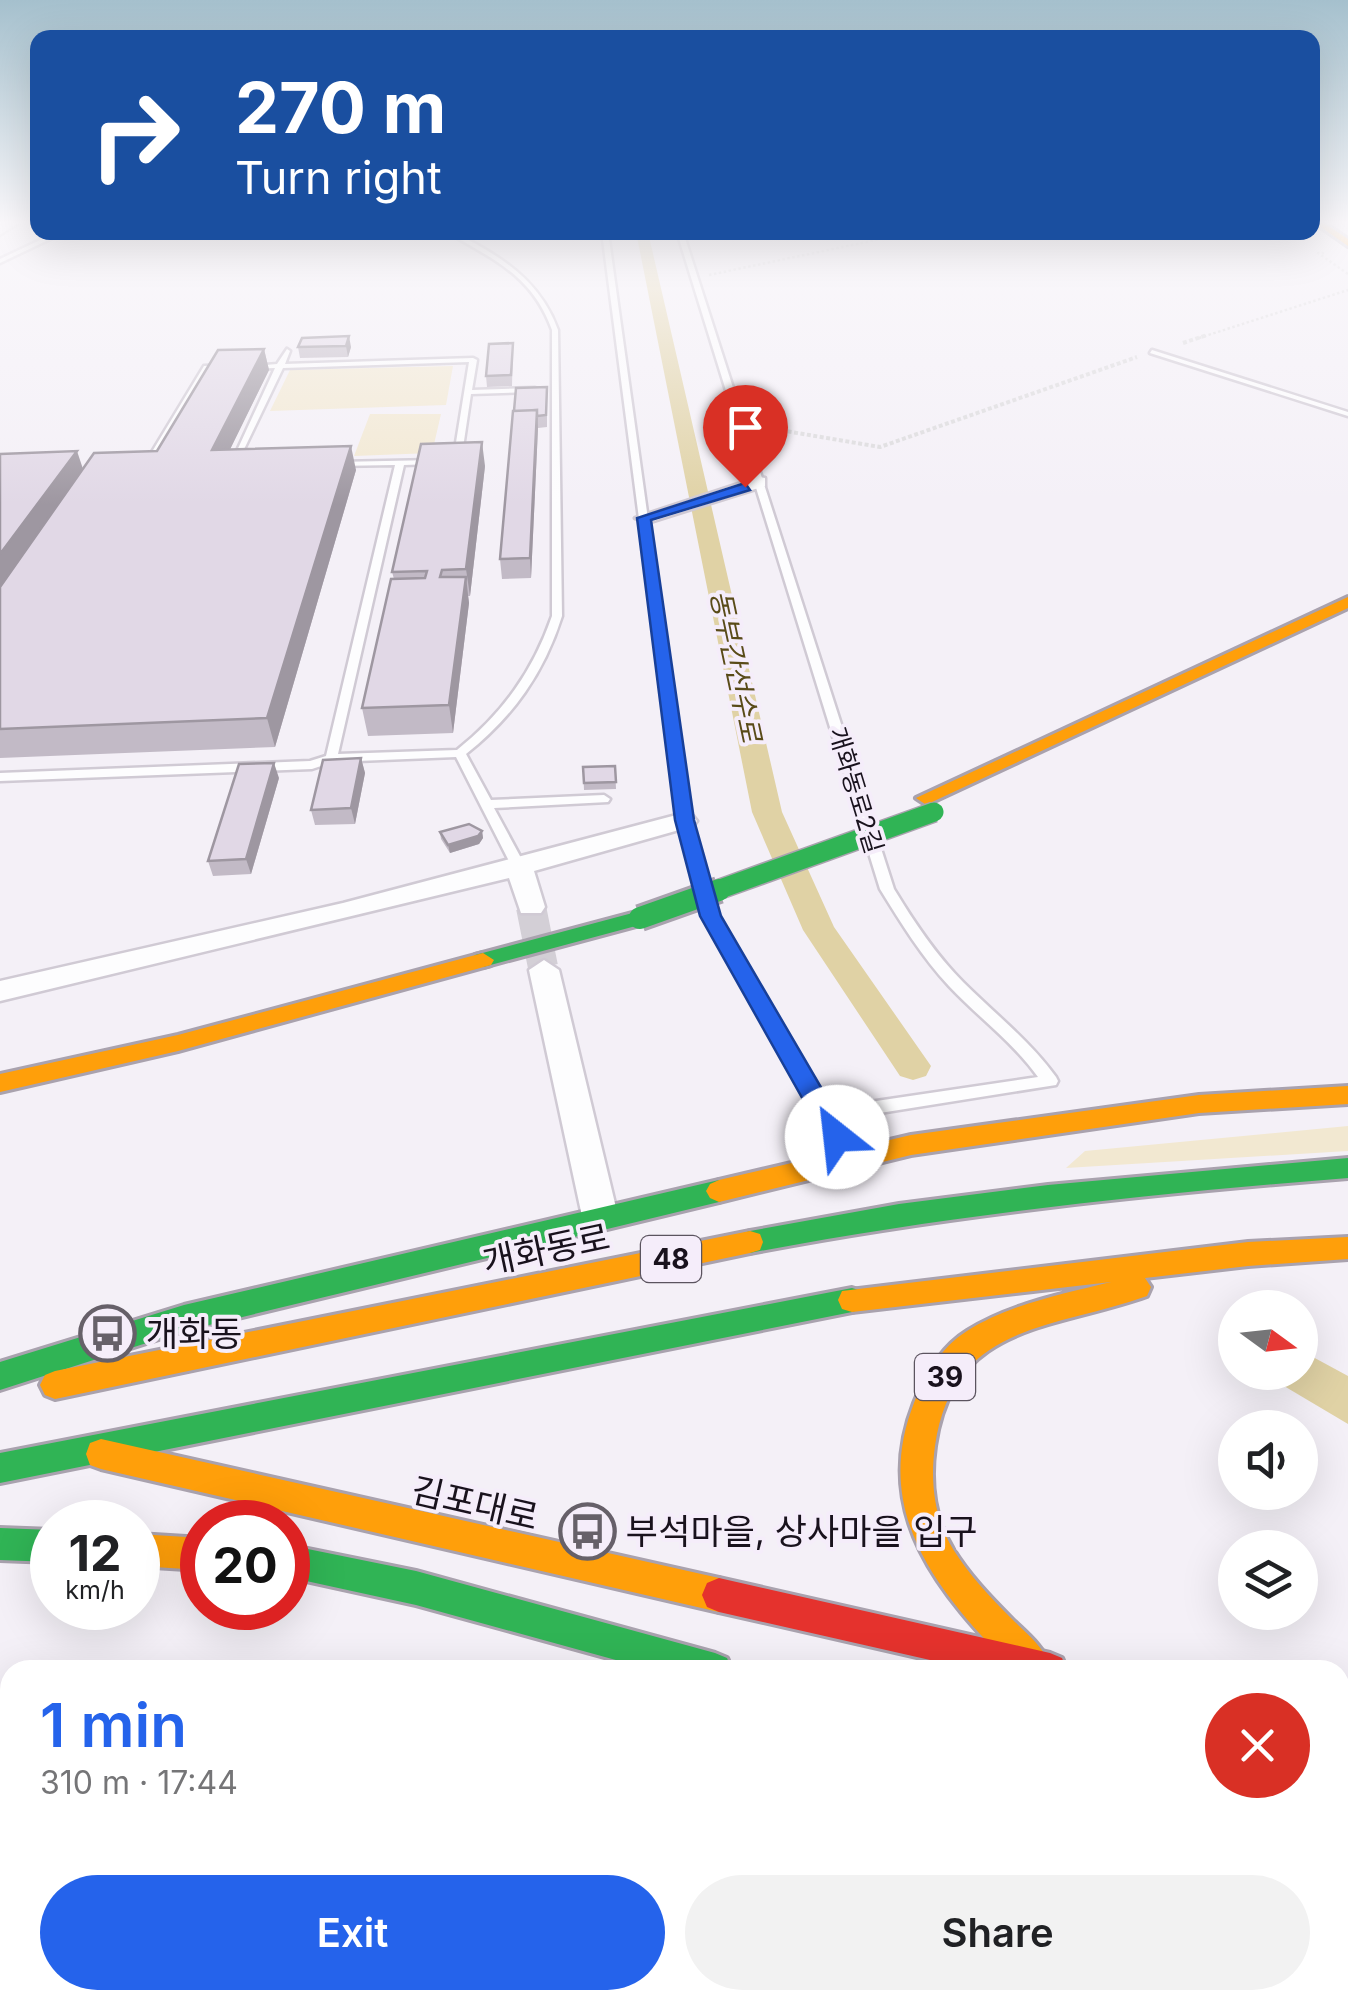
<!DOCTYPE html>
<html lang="en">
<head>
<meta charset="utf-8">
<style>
  body { margin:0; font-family:Inter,"Noto Sans KR",sans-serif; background:#f2f2f2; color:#202124; height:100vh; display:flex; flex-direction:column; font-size:38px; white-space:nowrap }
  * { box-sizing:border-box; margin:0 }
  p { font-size:32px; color:#757577 }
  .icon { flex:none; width:55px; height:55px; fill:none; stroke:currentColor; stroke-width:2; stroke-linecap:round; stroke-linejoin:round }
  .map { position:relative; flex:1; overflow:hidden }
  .details { position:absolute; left:0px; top:1660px; width:1350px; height:350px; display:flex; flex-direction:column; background:#fff; border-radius:30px 30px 0 0; box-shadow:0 10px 40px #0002 }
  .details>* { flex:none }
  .top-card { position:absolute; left:30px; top:30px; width:1290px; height:210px; border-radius:20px; box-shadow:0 10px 40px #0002; background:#1a4fa0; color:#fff; overflow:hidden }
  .needle { width:65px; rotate:105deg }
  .tools { position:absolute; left:1218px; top:1290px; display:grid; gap:20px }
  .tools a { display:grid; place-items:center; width:100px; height:100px; border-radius:50%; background:#fff; box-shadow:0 10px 40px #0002; font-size:50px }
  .speed { position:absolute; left:30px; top:1500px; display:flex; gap:20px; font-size:50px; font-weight:700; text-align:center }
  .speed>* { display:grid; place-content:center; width:130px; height:130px; border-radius:50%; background:#fff; box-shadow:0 10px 40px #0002; line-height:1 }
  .speed small { font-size:25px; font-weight:400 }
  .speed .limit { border:15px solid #d22; background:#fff; color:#111 }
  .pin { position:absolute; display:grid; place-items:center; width:85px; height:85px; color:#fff; margin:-102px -42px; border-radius:50% 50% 50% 0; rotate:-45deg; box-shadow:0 0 10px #0007 }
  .pin .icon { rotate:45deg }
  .me { position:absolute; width:110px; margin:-55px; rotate:331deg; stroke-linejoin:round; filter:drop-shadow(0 0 8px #0008) }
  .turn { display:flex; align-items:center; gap:35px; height:210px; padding:0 40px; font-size:45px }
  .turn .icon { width:130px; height:130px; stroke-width:2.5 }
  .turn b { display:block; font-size:70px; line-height:85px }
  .round { display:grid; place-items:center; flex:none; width:105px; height:105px; border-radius:52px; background:#f2f2f2 }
  .overview { display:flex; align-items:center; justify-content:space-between; height:170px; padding:0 40px }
  h1 { font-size:60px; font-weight:600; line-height:75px; color:#2563eb }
  .button { display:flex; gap:20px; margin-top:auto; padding:20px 40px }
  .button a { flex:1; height:115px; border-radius:60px; background:#2563eb; color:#fff; font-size:40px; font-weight:600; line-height:115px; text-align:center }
  .button a+a { background:#f2f2f2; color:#202124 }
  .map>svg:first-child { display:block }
</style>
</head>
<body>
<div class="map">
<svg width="1348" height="2010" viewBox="0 0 1348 2010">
  <rect width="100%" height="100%" fill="#f4f0f7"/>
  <path fill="#f2e8d1" d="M 453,366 L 446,405 L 270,411 L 290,370 Z
    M 370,414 L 441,414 L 432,453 L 354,456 Z
    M 1348,1126 L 1348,1151 L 1066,1168 L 1085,1151 Z"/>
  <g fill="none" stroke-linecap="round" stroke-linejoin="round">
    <path fill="#e0d2a5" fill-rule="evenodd" d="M 636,232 L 648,232 L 782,812 L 834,927 L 931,1066 L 926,1076 L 913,1080 L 900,1076 L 803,930 L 752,812 Z
      M 1300,1350 L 1348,1376 L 1348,1424 L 1284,1386 L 1278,1372 L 1300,1372 Z"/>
    <path stroke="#d3cfd6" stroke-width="30" stroke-dasharray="30 15" stroke-linecap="butt" d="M 531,907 L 543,967"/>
    <defs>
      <path id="lane" d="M 57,232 L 65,232 L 0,263 L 0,259 Z
        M 447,232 C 458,233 466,239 476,244 C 514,265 543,289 558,330 L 562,616 C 544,673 513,717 466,754 L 491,800 L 604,795 L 610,799 L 608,802 L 494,808 L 527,869 L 520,873 L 513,869 L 456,757 L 333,762 L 312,769 L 0,781 L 0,773 L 310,761 L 326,756 L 395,465 L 334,466 L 334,462 L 337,462 L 434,460 L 438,462 L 434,464 L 404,465 L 338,754 L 457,750 C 503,713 533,671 552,616 L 552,330 C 532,275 494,260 447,232 Z
        M 602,232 L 608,232 L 690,821 L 718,915 L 829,1108 L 1038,1077 C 1013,1042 978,1017 949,986 C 922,957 901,923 880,889 L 677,232 L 683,232 L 894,889 C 914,922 936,955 963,982 C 995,1014 1029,1040 1056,1077 L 1058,1081 L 1056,1085 L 836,1120 L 856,1156 L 854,1161 L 848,1163 L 842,1161 L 704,915 L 678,821 Z
        M 287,349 L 290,351 L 285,364 L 473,358 L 477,360 L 472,390 L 535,388 L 539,390 L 535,392 L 471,394 L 461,461 L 457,463 L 453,461 L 469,362 L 283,368 L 236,466 L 229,468 L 275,368 L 248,369 L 244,367 L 277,364 Z
        M 1152,350 L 1348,412 L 1348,416 L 1150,353 Z
        M 228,365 L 225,369 L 209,370 L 152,465 L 145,467 L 144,465 L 204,366 Z"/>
      <path id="street" d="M 759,477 L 765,478 L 765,486 L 650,522 L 635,518 Z
        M 684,813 L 693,816 L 697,821 L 693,826 L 534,871 L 545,907 L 541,913 L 521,913 L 509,878 L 0,1001 L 0,981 L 343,903 Z
        M 544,960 L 559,970 L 618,1216 L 612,1226 L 600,1231 L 588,1226 L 582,1216 L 529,970 Z
        M 0,1692 L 10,1694 L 10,1742 L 0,1740 Z
        M 890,2000 L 944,2000 L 943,2010 L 889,2010 Z
        M 1119,2000 L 1212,2000 L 1216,2010 L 1123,2010 Z"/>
      <path id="fast" d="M 640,911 L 647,913 L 650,918 L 647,923 L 483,967 L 472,960 L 475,955 Z
        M 1348,1158 L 1348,1178 C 1147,1194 948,1215 750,1253 L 740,1250 L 737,1242 L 740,1234 L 750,1231 L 899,1204 L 1048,1185 Z
        M 719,1180 L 728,1184 L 732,1191 L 728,1198 L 719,1202 L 184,1331 L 0,1390 L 0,1362 L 184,1305 Z
        M 852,1288 L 862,1291 L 866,1300 L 862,1309 L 852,1312 L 0,1483 L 0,1453 Z
        M 0,1528 L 52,1530 L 52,1562 L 0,1560 Z
        M 288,1545 L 416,1571 L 715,1653 L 727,1658 L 732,1670 L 652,1670 L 416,1605 L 288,1577 Z
        M 1340,1730 L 1348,1732 L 1348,1768 L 1340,1766 Z"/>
      <path id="slow" d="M 1315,223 L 1324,223 L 1348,239 L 1348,246 Z
        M 1348,597 L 1348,608 L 932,802 L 925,804 L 916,798 Z
        M 483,953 L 494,960 L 491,965 L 178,1051 L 0,1092 L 0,1074 L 178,1035 Z
        M 1348,1086 L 1348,1104 L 1199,1113 L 911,1155 L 719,1202 L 710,1198 L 706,1191 L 710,1184 L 719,1180 L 911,1135 L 1199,1095 Z
        M 750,1231 L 760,1234 L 763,1242 L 760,1250 L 750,1253 L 55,1399 L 45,1395 L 40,1385 L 45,1375 L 55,1371 Z
        M 1348,1237 L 1348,1259 L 1248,1266 L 1145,1278 L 1151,1287 L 1147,1296 C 1052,1330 953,1322 935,1446 C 930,1481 934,1518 953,1549 C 969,1575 990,1597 1012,1619 C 1026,1633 1043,1646 1050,1665 L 1048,1670 L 1014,1670 C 941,1595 870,1515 914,1403 C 925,1375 941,1347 967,1331 C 1010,1304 1063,1294 1111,1282 L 852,1312 L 842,1309 L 838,1300 L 842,1291 L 1248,1242 Z
        M 101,1439 L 719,1578 L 731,1583 L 736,1595 L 731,1607 L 719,1612 L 101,1469 L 90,1465 L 86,1454 L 90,1443 Z
        M 138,1534 L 202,1538 L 202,1570 L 138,1566 Z"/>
      <path id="jam" d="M 719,1578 L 1050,1653 L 1062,1658 L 1067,1670 L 974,1670 L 719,1612 L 707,1607 L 702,1595 L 707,1583 Z
        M 1340,1818 L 1348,1820 L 1348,1858 L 1340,1856 Z"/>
    </defs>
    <use href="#lane" stroke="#d0cad4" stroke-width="5"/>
    <use href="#street" stroke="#d0cad4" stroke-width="5"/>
    <use href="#fast" stroke="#a9a2ae" stroke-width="6"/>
    <use href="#slow" stroke="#a9a2ae" stroke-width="6"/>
    <use href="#jam" stroke="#a9a2ae" stroke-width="6"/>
    <path stroke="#dbdadc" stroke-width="2.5" stroke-dasharray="2.5 2.5" stroke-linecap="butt" d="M 1324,253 L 1318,253 L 1348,274
      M 709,275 L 914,232
      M 1199,338 L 1348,290"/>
    <path stroke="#dbdadc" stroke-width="4" stroke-dasharray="4 2.5" stroke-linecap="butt" d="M 1183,343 L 1207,335
      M 762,427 L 880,447 L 1137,357"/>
    <use href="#lane" fill="#fdfdfe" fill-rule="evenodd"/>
    <use href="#street" fill="#fdfdfe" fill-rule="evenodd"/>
    <use href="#fast" fill="#30b455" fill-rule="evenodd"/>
    <use href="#slow" fill="#ff9f0a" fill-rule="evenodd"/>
    <use href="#jam" fill="#e5322d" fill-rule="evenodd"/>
    <path stroke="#c5c4c7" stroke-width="2.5" d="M 0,236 L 21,223"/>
    <defs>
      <path id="fast-bridge-far1" d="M 712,892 L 934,812"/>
      <path id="fast-bridge" d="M 640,918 L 719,890"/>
    </defs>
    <use href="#fast-bridge-far1" stroke="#a9a2ae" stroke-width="22" stroke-linecap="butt"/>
    <use href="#fast-bridge" stroke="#a9a2ae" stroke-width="28" stroke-linecap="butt"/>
    <use href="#fast-bridge-far1" stroke="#30b455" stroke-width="19"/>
    <use href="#fast-bridge" stroke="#30b455" stroke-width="22"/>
  </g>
  <path fill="#c2bac6" d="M 302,338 L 351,347 L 348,357 L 300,358 L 298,347 Z
    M 513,343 L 512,386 L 487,387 L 486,376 Z
    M 264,349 L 269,370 L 230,449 L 356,470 L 275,747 L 0,758 L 0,454 L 83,468 L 157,451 Z
    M 547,387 L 547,427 L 538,428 L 531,578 L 502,579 L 500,559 L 513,411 Z
    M 485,466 L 470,596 L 468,596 L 469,603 L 453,733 L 368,736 L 362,708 L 394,579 L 392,572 Z
    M 361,758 L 365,773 L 355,824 L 315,825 L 311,810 Z
    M 615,766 L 616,789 L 584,790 L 583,767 Z
    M 279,778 L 251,874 L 213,876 L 208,861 Z
    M 482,831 L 483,838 L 479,844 L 450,853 L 441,839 L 440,832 Z
    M 355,2000 L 379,2000 L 377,2007 Z
    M 1030,2000 L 1039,2000 L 1071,2010 L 1025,2010 L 1025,2003 Z
    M 1169,2002 L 1196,2010 L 1158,2010 L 1157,2007 Z"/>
  <path fill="#9e97a1" d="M 349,336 L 351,347 L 348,357 L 346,346 Z
    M 264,349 L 269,370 L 218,474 L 212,450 Z
    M 537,410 L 538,428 L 531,578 L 530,558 Z
    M 482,442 L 485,466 L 470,596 L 466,569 Z
    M 351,446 L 356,470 L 275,747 L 267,718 Z
    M 77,451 L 85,475 L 0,595 L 0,554 Z
    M 466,577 L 469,603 L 453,733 L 449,705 Z
    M 361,758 L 365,773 L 355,824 L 351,808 Z
    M 274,763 L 279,778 L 251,874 L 246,859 Z
    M 482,831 L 483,838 L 479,844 L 450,853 L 448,845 Z
    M 10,1777 L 10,1810 L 0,1827 L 0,1794 Z
    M 58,2000 L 75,2000 L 70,2010 L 54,2010 Z
    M 370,2000 L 379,2000 L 377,2007 L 370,2002 Z"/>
  <path fill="#e1d8e6" stroke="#9e97a1" stroke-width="2.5" d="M 349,336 L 346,346 L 298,347 L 302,338 Z
    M 513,343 L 511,375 L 486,376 L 489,344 Z
    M 264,349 L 212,450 L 351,446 L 267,718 L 0,729 L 0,587 L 94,453 L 157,451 L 218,350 Z
    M 547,387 L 546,415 L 537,416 L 537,410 L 514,411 L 516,388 Z
    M 537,410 L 530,558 L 500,559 L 513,411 Z
    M 482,442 L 466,569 L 442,570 L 440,577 L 466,577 L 449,705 L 362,708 L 391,579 L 425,578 L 427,571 L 392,572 L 421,444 Z
    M 77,451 L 0,554 L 0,454 Z
    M 361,758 L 351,808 L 311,810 L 323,760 Z
    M 274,763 L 246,859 L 208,861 L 239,764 Z
    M 615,766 L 616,782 L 584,783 L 583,767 Z
    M 469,824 L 482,831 L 478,836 L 448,845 L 440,832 Z
    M 0,1742 L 10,1746 L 10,1777 L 0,1794 Z
    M 0,1965 L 10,1968 L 10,2000 L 58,2000 L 54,2010 L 0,2010 Z
    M 436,2000 L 556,2000 L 553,2010 L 433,2010 Z
    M 602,2000 L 700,2000 L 699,2010 L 600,2010 Z
    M 747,2000 L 895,2000 L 894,2010 L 745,2010 Z
    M 1033,2000 L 1039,2000 L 1071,2010 L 1033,2010 Z
    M 1169,2002 L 1196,2010 L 1169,2010 Z"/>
  <linearGradient id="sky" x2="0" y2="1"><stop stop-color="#a5c0cd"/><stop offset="0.44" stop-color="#faf8fb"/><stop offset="1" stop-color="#faf8fb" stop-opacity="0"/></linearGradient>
  <rect width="1348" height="505" fill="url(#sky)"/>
  <path fill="#2563eb" stroke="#184099" stroke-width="2.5" d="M 745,483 L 750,490 L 651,520 L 694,820 L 721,916 L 850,1137 L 837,1147 L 828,1144 L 700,916 L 675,820 L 637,518 Z"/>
  <defs>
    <symbol id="bus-ring" viewBox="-11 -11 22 22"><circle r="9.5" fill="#f5edfa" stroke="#666069" stroke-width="1.5"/><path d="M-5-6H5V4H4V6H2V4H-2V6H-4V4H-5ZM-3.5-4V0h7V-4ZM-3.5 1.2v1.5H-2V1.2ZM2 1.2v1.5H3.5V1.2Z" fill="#666069"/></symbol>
  </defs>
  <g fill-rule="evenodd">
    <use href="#bus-ring" x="76" y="1302" width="63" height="63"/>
    <use href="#bus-ring" x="556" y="1500" width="63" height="63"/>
  </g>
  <g text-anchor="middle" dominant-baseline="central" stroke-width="8" stroke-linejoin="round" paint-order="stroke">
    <g font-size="25" fill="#19121d" stroke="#f5edfa">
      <text transform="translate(856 790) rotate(73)">개화동로2길</text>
    </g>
    <g font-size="28" font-style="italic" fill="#594b18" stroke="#f5edfa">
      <text transform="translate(736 666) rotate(78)">동부간선수로</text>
    </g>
    <g fill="#f5edfa" stroke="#5b545f" stroke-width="2.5">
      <rect x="641" y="1236" width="60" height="46" rx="8"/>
      <rect x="915" y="1354" width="60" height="46" rx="8"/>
    </g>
    <g font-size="28" font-weight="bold" fill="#19121d">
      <text x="671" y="1259">48</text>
      <text x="945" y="1377">39</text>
    </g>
    <g font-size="35" fill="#19121d" stroke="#f5edfa">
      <text transform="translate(546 1249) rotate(-12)">개화동로</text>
      <text transform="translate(475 1503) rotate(13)">김포대로</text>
    </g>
    <g font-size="35" fill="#19121d" stroke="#f5edfa" text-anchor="start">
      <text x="146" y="1333">개화동</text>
      <text x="626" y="1531">부석마을, 상사마을 입구</text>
    </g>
  </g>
</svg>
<div class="tools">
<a><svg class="needle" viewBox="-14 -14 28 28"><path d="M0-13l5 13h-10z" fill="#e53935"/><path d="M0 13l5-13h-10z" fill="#757577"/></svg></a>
<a><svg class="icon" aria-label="sound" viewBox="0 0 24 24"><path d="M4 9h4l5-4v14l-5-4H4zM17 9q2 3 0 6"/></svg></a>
<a><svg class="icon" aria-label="layers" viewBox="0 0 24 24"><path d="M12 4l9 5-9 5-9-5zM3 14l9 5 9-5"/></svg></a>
</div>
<div class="speed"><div>12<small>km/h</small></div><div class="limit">20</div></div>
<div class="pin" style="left:745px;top:487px;background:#d93025"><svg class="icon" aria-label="arrive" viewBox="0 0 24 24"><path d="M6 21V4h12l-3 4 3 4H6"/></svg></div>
<svg class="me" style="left:837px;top:1137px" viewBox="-20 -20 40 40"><circle r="19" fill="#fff"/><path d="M0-13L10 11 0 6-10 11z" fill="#2563eb"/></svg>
<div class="top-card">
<div class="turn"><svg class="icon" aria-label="right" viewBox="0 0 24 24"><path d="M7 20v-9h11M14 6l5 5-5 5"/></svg><div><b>270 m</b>Turn right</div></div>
</div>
<section class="details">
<div class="overview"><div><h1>1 min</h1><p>310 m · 17:44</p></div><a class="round" style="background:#d93025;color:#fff"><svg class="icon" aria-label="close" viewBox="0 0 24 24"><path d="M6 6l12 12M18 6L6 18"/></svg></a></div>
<div class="button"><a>Exit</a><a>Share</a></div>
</section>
</div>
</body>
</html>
